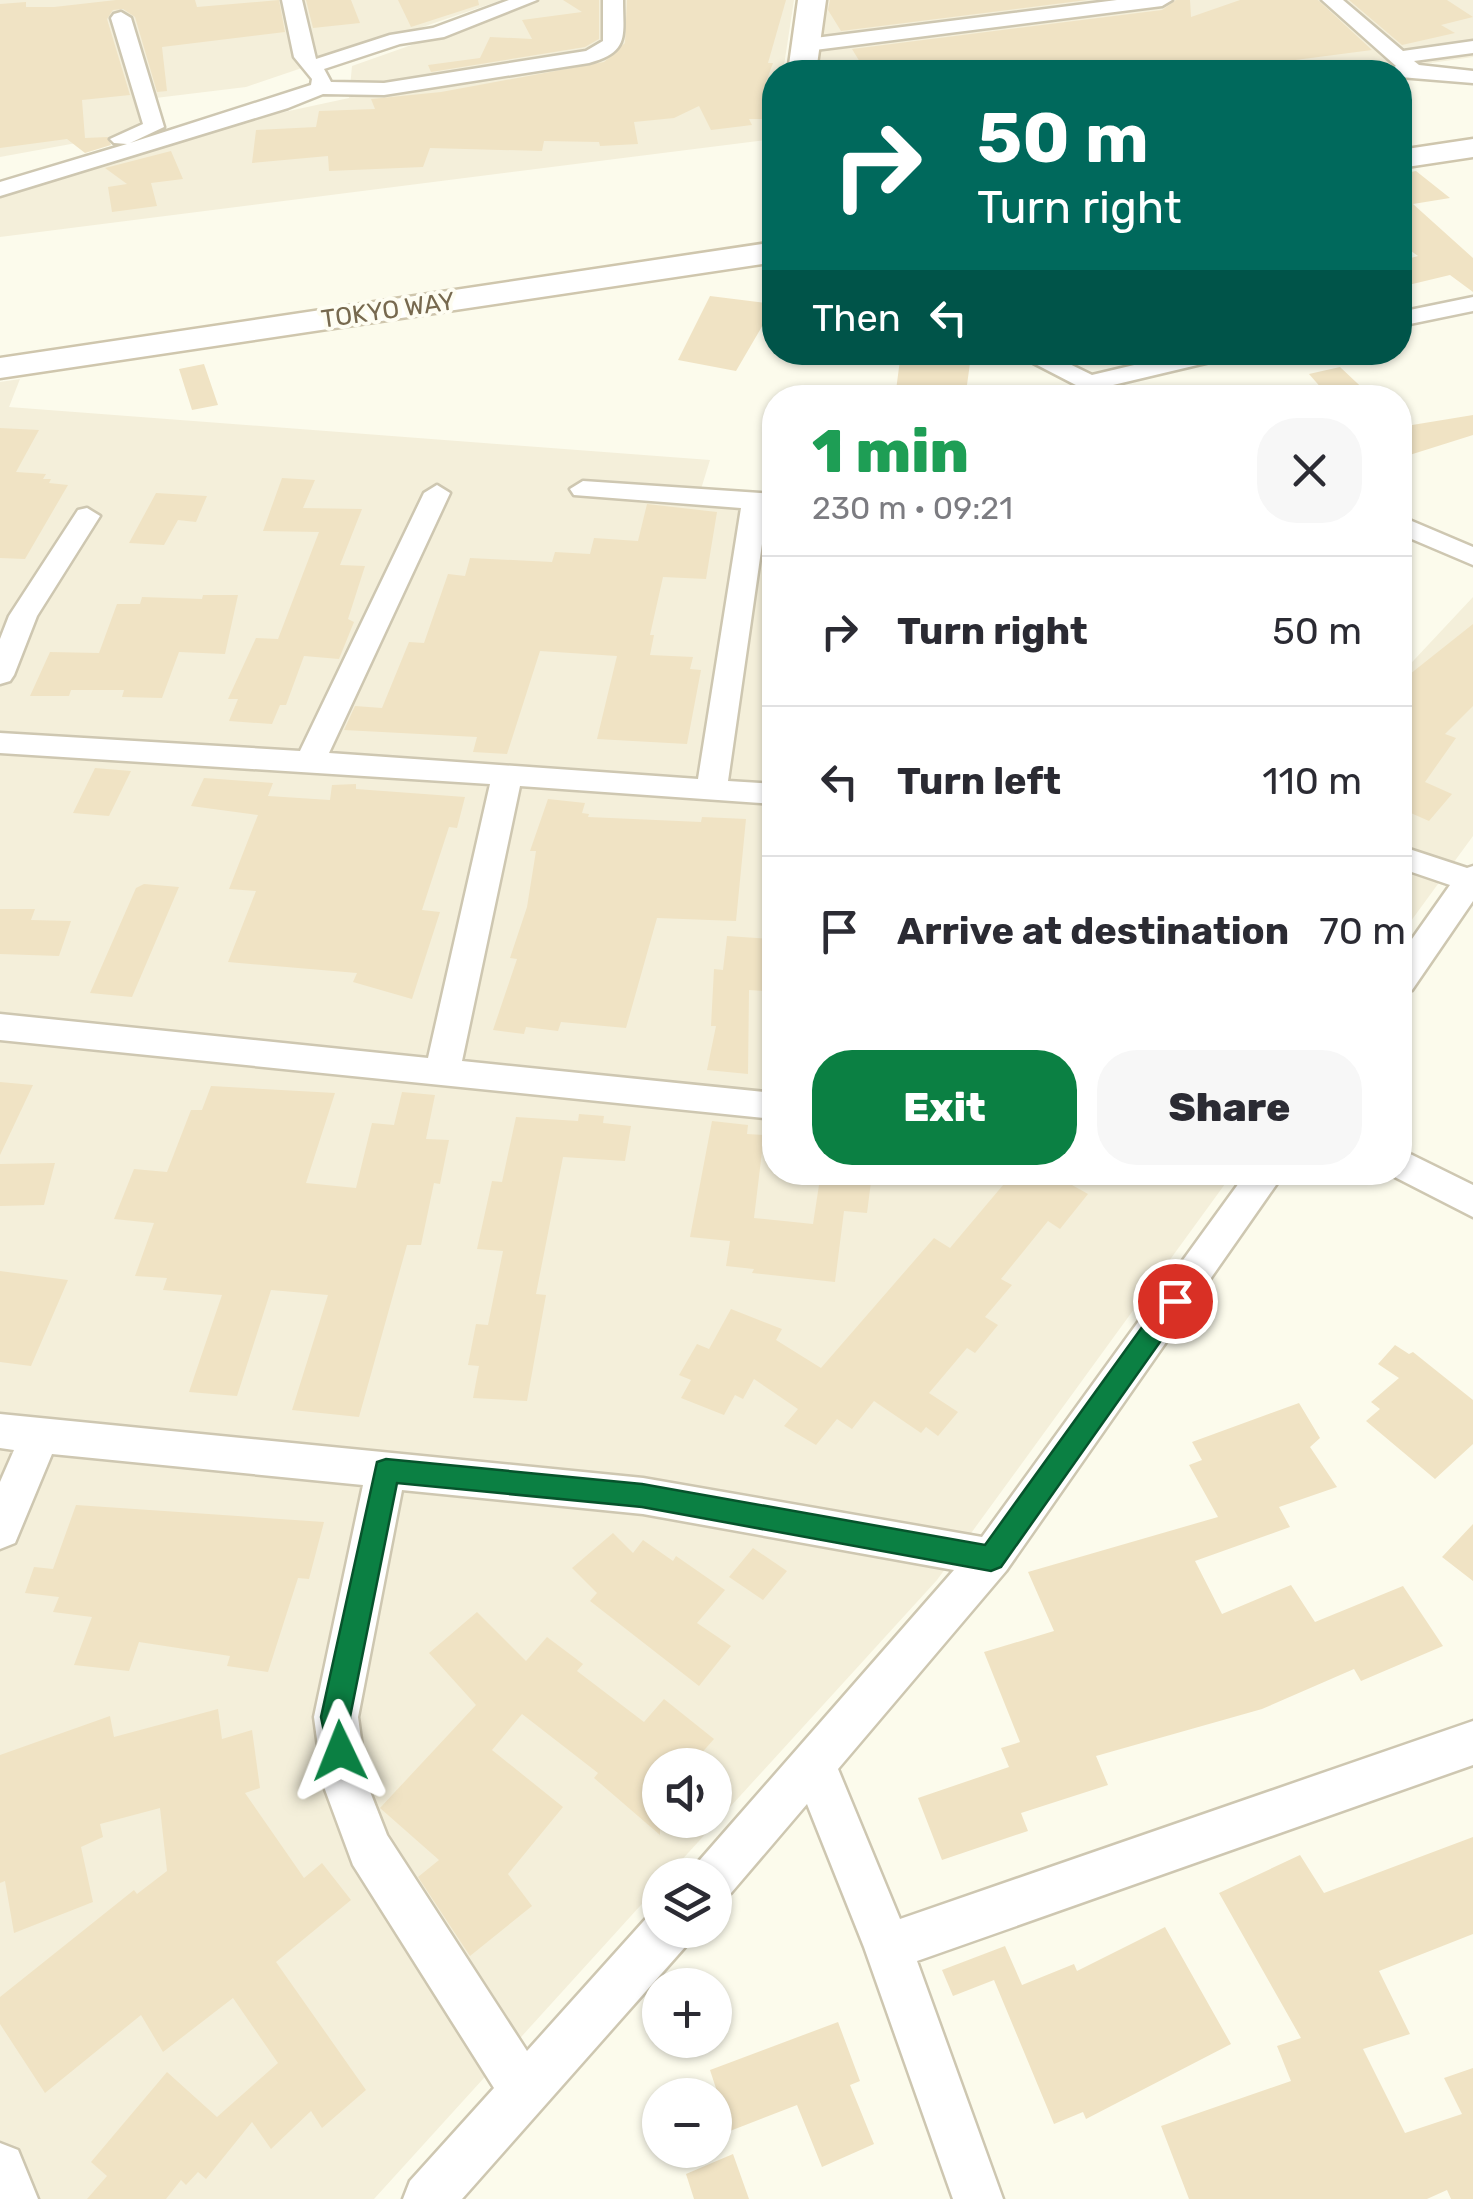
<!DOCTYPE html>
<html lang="en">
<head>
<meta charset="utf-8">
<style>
  body { margin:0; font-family:Rubik,sans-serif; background:#f7f7f7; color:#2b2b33; height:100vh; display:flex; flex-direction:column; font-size:38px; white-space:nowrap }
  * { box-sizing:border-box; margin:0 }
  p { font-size:32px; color:#7c7c81 }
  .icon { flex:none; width:55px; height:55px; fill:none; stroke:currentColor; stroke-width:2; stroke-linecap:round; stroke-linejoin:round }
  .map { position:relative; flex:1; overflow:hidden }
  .panel { position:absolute; left:762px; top:385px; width:650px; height:800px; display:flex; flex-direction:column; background:#fff; border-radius:40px; box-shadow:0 2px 8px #0004 }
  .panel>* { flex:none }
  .guide { position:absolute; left:762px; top:60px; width:650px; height:305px; border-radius:40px; box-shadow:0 2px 8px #0004; background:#00695c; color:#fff; overflow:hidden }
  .buttons { position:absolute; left:642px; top:1748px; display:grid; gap:20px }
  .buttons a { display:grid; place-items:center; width:90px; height:90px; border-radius:50%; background:#fff; box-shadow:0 2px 8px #0004; font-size:50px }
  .pin { position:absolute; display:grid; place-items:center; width:85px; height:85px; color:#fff; margin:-42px; border:5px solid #fff; border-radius:50%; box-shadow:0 2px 10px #0007 }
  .me { position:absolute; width:110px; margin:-55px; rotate:358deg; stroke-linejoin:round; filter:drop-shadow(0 0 8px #0008) }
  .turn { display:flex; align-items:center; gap:35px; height:210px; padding:0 50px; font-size:45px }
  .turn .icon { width:130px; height:130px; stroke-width:2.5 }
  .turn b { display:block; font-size:70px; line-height:85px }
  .then { display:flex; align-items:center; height:95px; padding:0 50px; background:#0003; gap:20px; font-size:38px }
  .round { display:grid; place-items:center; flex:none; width:105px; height:105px; border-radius:40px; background:#f7f7f7 }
  .headline { display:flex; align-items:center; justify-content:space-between; height:170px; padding:0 50px }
  h1 { font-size:60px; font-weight:800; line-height:75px; color:#1e9e55 }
  .button { display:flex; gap:20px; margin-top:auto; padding:20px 50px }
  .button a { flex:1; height:115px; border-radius:40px; background:#0b8043; color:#fff; font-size:40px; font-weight:800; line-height:115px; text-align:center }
  .button a+a { background:#f7f7f7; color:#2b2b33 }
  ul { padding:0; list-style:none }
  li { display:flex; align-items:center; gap:30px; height:150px; padding:0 50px; border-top:2px solid #e1e1e2 }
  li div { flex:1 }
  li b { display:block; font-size:38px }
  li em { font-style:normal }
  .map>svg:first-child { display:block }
</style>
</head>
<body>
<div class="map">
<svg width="1473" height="2199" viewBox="0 0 1473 2199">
  <rect width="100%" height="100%" fill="#fcfbec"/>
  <path fill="#f4efda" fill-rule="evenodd" d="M 0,0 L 502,0 L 246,87 L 139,100 L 142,131 L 0,157 Z
    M 539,0 L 794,0 L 783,72 L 775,72 L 773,139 L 0,237 L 0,195 L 243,121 L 349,98 L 352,66 Z
    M 821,0 L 1473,0 L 1473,57 L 1368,72 L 817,72 Z
    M 20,379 L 9,407 L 710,460 L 697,502 L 775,509 L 775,1172 L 1233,1173 L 937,1580 L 668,1875 L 660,1875 L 660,1884 L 374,2199 L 0,2199 L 0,382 ZM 660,1765 L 715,1765 L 715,1820 L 660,1820 Z
    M 1473,597 L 1473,836 L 1400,936 L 1400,675 Z"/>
  <path fill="#f0e3c4" d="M 116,0 L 195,0 L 197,7 L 279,0 L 285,32 L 162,47 L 167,91 L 157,92 L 135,17 L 123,9 L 113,10 L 107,19 L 130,95 L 82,100 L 85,138 L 108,137 L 111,145 L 85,153 L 67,139 L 0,148 L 0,4 L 26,2 L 26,7 L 54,7 Z
    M 306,0 L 351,0 L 360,23 L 313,28 Z
    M 398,0 L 478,0 L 479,5 L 411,27 Z
    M 563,0 L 599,0 L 599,39 L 585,47 L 431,72 L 428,65 L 480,58 L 490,37 L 532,39 L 522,20 L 582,12 Z
    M 627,0 L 786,0 L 768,63 L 773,63 L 766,82 L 771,82 L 763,119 L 749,119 L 752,125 L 711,130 L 699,106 L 674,118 L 634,122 L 638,144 L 600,146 L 599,142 L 544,141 L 542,151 L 430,148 L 423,167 L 329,171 L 328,156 L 252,163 L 256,130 L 316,127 L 319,111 L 375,109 L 371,99 L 441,92 L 604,62 L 625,43 Z
    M 830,0 L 1087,0 L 841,31 L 828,10 Z
    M 1176,0 L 1190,0 L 1191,17 L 1240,0 L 1318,0 L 1372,50 L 1280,62 L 1265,72 L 866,72 L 852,49 L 1162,10 Z
    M 1349,0 L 1447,0 L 1473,17 L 1441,25 L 1455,33 L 1402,45 Z
    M 171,151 L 183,179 L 151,183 L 157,206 L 112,212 L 108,187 L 127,184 L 105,168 Z
    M 1416,171 L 1450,198 L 1413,204 L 1473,258 L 1473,292 L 1450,275 L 1400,287 L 1400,261 L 1418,256 L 1400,243 L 1400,174 Z
    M 710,296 L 775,304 L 736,371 L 678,360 Z
    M 901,352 L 971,356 L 966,392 L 960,392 L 959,398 L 895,398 Z
    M 204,364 L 218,405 L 192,410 L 179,369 Z
    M 1340,367 L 1373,398 L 1330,398 L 1309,374 Z
    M 1473,415 L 1473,435 L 1400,458 L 1400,427 Z
    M 0,428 L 39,430 L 16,472 L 46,474 L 43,479 L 51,479 L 49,483 L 68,485 L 25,559 L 0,558 Z
    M 282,478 L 315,480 L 303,508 L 362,509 L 340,565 L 365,566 L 348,619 L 354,622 L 339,659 L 304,656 L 286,705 L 280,705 L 272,724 L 229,721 L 238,699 L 228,699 L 256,638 L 278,639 L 319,532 L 263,531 Z
    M 156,493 L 207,496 L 196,522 L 178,520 L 164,545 L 129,543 Z
    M 647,504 L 717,512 L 706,579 L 663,577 L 650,635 L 654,635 L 650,655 L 693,657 L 690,669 L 701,670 L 687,744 L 597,739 L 617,656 L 540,651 L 507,754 L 473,752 L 477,737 L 344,730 L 355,706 L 382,708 L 409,642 L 424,643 L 448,574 L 465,576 L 470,558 L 552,562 L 555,552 L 590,554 L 594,538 L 638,541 Z
    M 203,595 L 238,595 L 225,654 L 179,652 L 162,698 L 122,697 L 124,690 L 71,690 L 69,696 L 30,696 L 50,652 L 99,653 L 117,604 L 140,604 L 142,597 L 202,599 Z
    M 1473,624 L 1473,706 L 1445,734 L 1456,738 L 1425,782 L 1452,794 L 1429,821 L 1404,810 L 1400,816 L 1400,682 Z
    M 95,768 L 131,771 L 109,816 L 73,813 Z
    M 204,778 L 273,783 L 268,796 L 330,800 L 332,785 L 356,784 L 356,789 L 465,797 L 457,828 L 449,827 L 422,910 L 440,912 L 412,999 L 353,982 L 357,973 L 228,962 L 256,891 L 229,889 L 258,815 L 191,806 Z
    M 548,799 L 585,803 L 582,813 L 589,814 L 588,817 L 701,822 L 702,817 L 746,819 L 736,921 L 657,918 L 626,1028 L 561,1022 L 558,1031 L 526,1027 L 524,1034 L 493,1030 L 517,959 L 510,958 L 527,907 L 536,851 L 530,851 Z
    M 144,884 L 179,887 L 132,997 L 90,993 L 136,888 Z
    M 0,909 L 35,909 L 31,920 L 71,921 L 59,956 L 0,954 Z
    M 727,936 L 770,939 L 764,991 L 749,990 L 748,1074 L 707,1070 L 716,1026 L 711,1026 L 714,969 L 723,970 Z
    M 0,1082 L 33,1085 L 0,1155 Z
    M 211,1086 L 335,1093 L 306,1183 L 356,1188 L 372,1123 L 394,1125 L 402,1092 L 435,1095 L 426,1139 L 449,1140 L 440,1184 L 434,1183 L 421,1245 L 407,1245 L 359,1417 L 292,1410 L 328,1295 L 271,1290 L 237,1396 L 189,1392 L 222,1295 L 163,1290 L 167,1278 L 135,1276 L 154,1223 L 114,1219 L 134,1169 L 167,1172 L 191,1110 L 202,1110 Z
    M 579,1114 L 604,1116 L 603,1123 L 631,1126 L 625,1161 L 563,1157 L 536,1294 L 546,1295 L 527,1401 L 473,1398 L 479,1366 L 468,1365 L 476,1324 L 488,1325 L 503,1251 L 477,1249 L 492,1181 L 502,1182 L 516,1117 L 578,1121 Z
    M 712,1121 L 748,1125 L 747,1134 L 764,1135 L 754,1218 L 813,1224 L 821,1172 L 872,1174 L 867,1213 L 844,1211 L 835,1282 L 752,1273 L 754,1269 L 726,1266 L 730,1241 L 690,1237 Z
    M 55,1163 L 44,1205 L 0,1206 L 0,1164 Z
    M 1014,1172 L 1049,1172 L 1088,1194 L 1060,1229 L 1048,1221 L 1001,1279 L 1012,1285 L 985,1317 L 998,1325 L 975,1353 L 967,1348 L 929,1393 L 958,1412 L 938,1436 L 926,1427 L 921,1433 L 874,1401 L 852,1429 L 837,1419 L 816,1445 L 784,1426 L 798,1409 L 754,1379 L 743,1399 L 735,1395 L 724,1415 L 681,1398 L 691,1380 L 679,1375 L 697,1344 L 709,1349 L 731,1309 L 782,1329 L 776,1340 L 821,1368 L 934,1238 L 950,1248 Z
    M 0,1271 L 68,1280 L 31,1366 L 0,1362 Z
    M 1395,1345 L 1409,1354 L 1413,1352 L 1473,1400 L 1473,1444 L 1435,1479 L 1366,1421 L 1380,1409 L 1371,1402 L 1399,1378 L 1378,1364 Z
    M 1299,1403 L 1320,1438 L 1310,1447 L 1337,1487 L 1279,1507 L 1290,1527 L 1195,1561 L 1222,1614 L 1291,1585 L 1315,1622 L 1403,1586 L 1443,1646 L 1361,1681 L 1354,1669 L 1262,1709 L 1096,1756 L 1108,1785 L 1021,1813 L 1028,1831 L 942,1860 L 918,1798 L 1009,1767 L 1001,1748 L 1020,1742 L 984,1652 L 1054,1631 L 1028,1572 L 1218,1517 L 1189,1465 L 1202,1460 L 1192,1442 Z
    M 76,1505 L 324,1522 L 309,1579 L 298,1578 L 268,1672 L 227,1666 L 230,1656 L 139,1642 L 129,1671 L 74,1665 L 92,1617 L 53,1612 L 59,1597 L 25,1593 L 34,1567 L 53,1569 Z
    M 1473,1524 L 1473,1581 L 1442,1557 Z
    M 613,1533 L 633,1553 L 643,1540 L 673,1561 L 676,1556 L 725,1590 L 697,1623 L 731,1646 L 699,1686 L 590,1601 L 597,1593 L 572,1568 Z
    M 753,1548 L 787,1571 L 763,1600 L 729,1577 Z
    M 477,1612 L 526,1661 L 547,1637 L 583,1664 L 577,1671 L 644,1722 L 664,1699 L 714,1739 L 691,1765 L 660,1765 L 660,1835 L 594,1778 L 598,1773 L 522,1714 L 492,1750 L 563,1807 L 508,1874 L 532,1906 L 470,1956 L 418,1877 L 439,1860 L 380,1808 L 476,1705 L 429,1653 Z
    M 218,1709 L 222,1739 L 252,1730 L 260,1788 L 245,1793 L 304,1878 L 322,1863 L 351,1900 L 276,1962 L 366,2090 L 322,2128 L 311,2111 L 271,2149 L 252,2122 L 206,2179 L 198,2172 L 186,2185 L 181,2180 L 166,2199 L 87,2199 L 107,2176 L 91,2162 L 167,2072 L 217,2117 L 278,2063 L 233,1998 L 163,2052 L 141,2015 L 45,2093 L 0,2024 L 0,1997 L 134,1890 L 137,1894 L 167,1871 L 160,1808 L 100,1824 L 103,1837 L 81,1847 L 93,1902 L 14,1933 L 5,1881 L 0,1883 L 0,1755 L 110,1716 L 114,1737 Z
    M 1473,1837 L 1473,1934 L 1379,1971 L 1410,2034 L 1363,2049 L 1405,2133 L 1462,2114 L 1444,2078 L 1473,2068 L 1473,2199 L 1451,2199 L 1447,2190 L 1427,2199 L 1189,2199 L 1161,2126 L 1291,2081 L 1277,2046 L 1301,2038 L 1219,1893 L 1300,1855 L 1324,1893 Z
    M 1165,1927 L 1231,2044 L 1086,2119 L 1083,2112 L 1054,2124 L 994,1980 L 953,1996 L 942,1970 L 1005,1946 L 1022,1985 L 1074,1964 L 1077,1971 Z
    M 838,2022 L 860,2081 L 850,2085 L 874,2144 L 822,2167 L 797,2105 L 730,2131 L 710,2070 Z
    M 733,2154 L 749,2199 L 694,2199 L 686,2174 Z"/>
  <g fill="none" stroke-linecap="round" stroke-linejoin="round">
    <defs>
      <path id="street" d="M 282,0 L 302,0 L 316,59 L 390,35 L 433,28 L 509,0 L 537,0 L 444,37 L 400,44 L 324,69 L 331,82 L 384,83 L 586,51 L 603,41 L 603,0 L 623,0 C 623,36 630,52 589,63 L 384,95 L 323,94 L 288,108 L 0,196 L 0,182 L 127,144 L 114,143 L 110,139 L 143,124 L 111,18 L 114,14 L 121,12 L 131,18 L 164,127 L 130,143 L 311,85 L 312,79 L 294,57 Z
        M 1117,0 L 1172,0 L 1162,6 L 807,51 L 797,45 L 807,39 Z
        M 1322,0 L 1343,0 L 1403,51 L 1473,41 L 1473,53 L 1414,61 L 1419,65 L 1473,71 L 1473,83 L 1400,77 L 1400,72 L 1384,72 L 1396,66 Z
        M 1326,63 L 1353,66 L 1363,72 L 1270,72 L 1280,66 Z
        M 1473,297 L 1473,311 L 1400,326 L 1400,312 Z
        M 1012,352 L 1045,352 L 1092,375 L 1189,352 L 1234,352 L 1231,357 L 1113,385 L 1123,393 L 1120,398 L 1101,398 Z
        M 583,481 L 775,494 L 775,510 L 767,509 L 728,781 L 775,784 L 775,804 L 520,786 L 462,1061 L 775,1093 L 775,1119 L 0,1040 L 0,1014 L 428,1058 L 490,784 L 0,753 L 0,733 L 300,751 L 424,493 L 437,485 L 450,493 L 329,753 L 698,779 L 741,508 L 574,495 L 570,489 Z
        M 87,508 L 100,516 L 37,616 L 14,675 L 10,681 L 0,684 L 0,639 L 9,616 L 78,510 Z
        M 1400,516 L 1473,547 L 1473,565 L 1400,534 Z
        M 1400,846 L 1467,868 L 1473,866 L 1473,901 L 1412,990 L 1400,993 L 1400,956 L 1450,885 L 1400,868 Z
        M 1400,1149 L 1473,1185 L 1473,1217 L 1387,1173 L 1400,1172 Z
        M 1247,1172 L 1285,1172 L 1006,1571 L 838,1769 L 900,1919 L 1473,1721 L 1473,1765 L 917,1961 L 1003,2199 L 953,2199 L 864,1947 L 807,1804 L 731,1893 L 715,1900 L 715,1875 L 693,1875 L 699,1861 L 954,1570 L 643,1514 L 402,1490 L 358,1717 L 367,1784 L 387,1835 L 527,2051 L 651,1913 L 660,1910 L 660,1930 L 692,1930 L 685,1947 L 462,2199 L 403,2199 L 410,2181 L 494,2088 L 353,1865 L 323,1784 L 314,1717 L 363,1485 L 52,1454 L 15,1543 L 0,1549 L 0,1482 L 14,1450 L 0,1448 L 0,1414 L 643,1478 L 982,1537 Z
        M 0,2143 L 18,2150 L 38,2199 L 0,2199 Z"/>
      <path id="secondary" d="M 798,0 L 826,0 L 816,72 L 788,72 Z
        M 1473,139 L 1473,157 L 1400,168 L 1400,150 Z
        M 775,242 L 775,262 L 0,378 L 0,358 Z"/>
    </defs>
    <use href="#street" stroke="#cec7b1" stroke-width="5"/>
    <use href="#secondary" stroke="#cfc6ad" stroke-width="5"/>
    <use href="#street" fill="#fff" fill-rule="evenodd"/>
    <use href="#secondary" fill="#fff" fill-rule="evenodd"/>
  </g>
  <path fill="#0b8043" stroke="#07532c" stroke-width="2.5" d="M 1175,1291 L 1184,1294 L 1187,1301 L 1184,1308 L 1001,1567 L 991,1571 L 642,1507 L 397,1483 L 350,1717 L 355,1751 L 351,1761 L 340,1765 L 330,1761 L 321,1717 L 377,1462 L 386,1459 L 642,1484 L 985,1545 L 1166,1294 Z"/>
  <g text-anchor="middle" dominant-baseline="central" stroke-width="8" stroke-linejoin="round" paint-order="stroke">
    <g font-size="25" fill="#77694f" stroke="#fefdf2">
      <text transform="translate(388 310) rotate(-8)">TOKYO WAY</text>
    </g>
  </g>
</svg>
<div class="buttons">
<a><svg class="icon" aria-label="sound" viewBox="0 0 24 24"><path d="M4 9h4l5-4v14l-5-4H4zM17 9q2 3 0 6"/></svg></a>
<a><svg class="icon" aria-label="layers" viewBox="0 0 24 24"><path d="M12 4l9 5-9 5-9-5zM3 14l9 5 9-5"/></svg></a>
<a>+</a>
<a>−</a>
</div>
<div class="pin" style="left:1175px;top:1301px;background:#d93025"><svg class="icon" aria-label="arrive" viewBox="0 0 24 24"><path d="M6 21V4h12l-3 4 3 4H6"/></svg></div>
<svg class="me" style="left:340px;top:1751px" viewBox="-20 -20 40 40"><path d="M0-17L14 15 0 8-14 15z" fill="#0b8043" stroke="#fff" stroke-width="4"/></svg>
<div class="guide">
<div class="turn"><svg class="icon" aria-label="right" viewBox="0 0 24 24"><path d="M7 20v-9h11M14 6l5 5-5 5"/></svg><div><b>50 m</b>Turn right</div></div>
<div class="then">Then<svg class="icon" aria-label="left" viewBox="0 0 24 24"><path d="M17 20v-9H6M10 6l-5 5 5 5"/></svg></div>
</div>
<section class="panel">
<div class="headline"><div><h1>1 min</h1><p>230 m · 09:21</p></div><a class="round"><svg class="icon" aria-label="close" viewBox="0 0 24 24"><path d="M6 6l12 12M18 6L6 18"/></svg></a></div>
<ul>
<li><svg class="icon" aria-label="right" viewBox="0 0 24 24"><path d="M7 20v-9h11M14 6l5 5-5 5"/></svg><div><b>Turn right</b></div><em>50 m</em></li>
<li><svg class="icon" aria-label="left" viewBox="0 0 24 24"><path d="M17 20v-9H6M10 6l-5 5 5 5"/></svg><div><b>Turn left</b></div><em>110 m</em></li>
<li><svg class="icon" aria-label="arrive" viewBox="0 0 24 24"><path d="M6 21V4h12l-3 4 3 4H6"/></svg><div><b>Arrive at destination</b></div><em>70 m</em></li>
</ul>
<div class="button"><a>Exit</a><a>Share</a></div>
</section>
</div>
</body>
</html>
